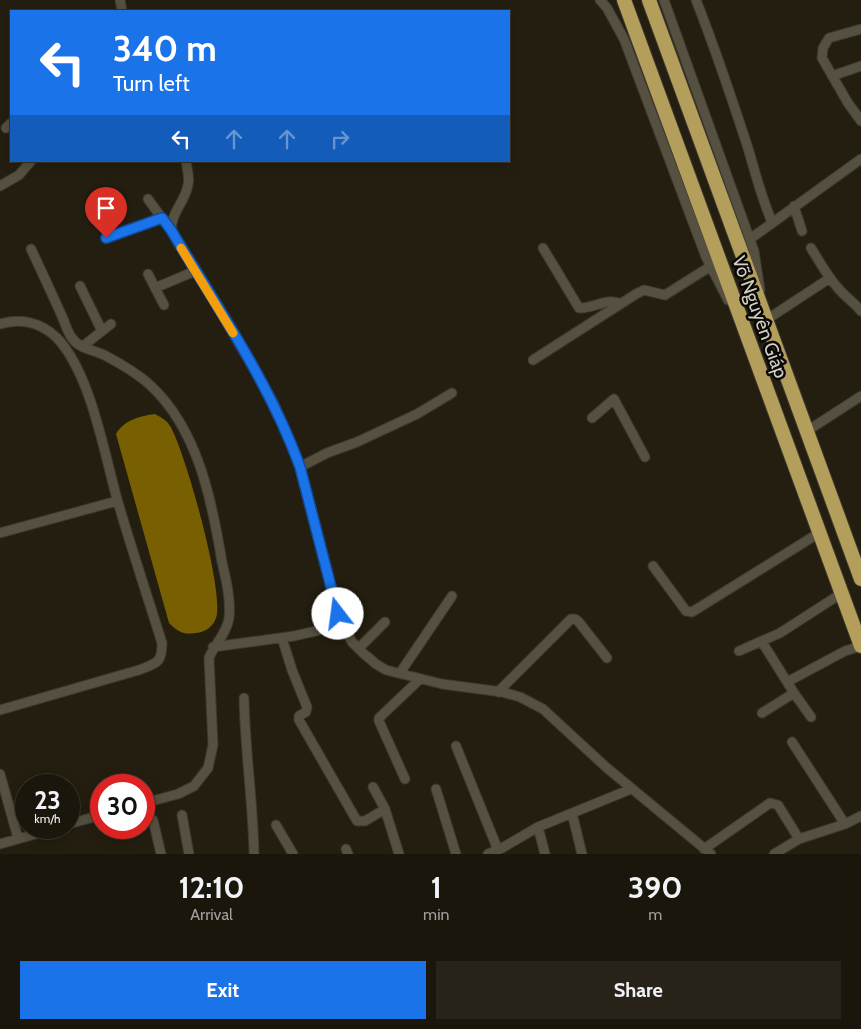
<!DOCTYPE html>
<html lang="en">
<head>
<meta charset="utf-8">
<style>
  body { margin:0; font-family:Cabin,sans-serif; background:#272319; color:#f1f3f6; height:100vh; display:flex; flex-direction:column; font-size:19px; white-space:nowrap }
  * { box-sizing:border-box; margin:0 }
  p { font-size:16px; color:#9f9f9d }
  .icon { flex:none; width:28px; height:28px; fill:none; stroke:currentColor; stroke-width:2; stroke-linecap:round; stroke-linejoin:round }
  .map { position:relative; height:854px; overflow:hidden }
  .panel { display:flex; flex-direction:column; background:#1a160b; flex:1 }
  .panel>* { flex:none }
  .hud { position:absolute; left:10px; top:10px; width:500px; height:152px; border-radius:0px; box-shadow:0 2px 12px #0003,0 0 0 1px #38352c; background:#1a73e8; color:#fff; overflow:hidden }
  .speed { position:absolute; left:15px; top:774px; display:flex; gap:10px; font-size:25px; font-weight:700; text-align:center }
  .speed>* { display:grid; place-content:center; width:65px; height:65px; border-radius:50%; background:#1a160b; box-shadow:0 2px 12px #0003,0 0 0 1px #38352c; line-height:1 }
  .speed small { font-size:12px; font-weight:400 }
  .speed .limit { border:8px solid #d22; background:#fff; color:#111 }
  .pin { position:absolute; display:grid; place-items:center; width:42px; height:42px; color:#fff; margin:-51px -21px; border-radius:50% 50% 50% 0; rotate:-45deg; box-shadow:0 0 5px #0007 }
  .pin .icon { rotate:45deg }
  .me { position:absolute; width:55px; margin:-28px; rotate:345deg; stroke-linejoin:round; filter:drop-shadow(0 0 4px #0008) }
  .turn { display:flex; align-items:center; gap:18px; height:105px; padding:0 20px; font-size:22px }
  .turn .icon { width:65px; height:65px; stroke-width:2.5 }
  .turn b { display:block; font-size:35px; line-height:42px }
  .lanes { display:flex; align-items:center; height:48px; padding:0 20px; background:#0003; justify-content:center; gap:25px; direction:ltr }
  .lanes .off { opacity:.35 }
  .eta { display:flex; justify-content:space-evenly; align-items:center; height:85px; text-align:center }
  .eta b { font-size:30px; font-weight:700; line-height:35px }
  .action { display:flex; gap:10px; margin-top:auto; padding:10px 20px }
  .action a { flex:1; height:58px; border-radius:0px; background:#1a73e8; color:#fff; font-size:20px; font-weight:700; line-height:58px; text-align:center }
  .action a+a { background:#272319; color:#f1f3f6 }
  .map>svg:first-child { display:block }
</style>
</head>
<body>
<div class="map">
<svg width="861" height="854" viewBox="0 0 861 854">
  <rect width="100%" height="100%" fill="#231e0f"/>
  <path fill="#786002" d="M 155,414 C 160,417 167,420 170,426 C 185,450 225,594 216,618 C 213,627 205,632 196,633 C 184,635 178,632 169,623 L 116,434 C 124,420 140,416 155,414 Z"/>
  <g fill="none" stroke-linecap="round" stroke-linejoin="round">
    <defs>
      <path id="minor" d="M 120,0 L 122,11
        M 600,0 L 607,8 L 624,39 L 706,257 L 728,300
        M 664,0 L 754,251 L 760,290
        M 696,0 C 715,48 731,96 747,145 C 755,171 761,197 772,222
        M 861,29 L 829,38 L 823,48 L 822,58 L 848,103 L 861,121
        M 832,76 L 861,66
        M 6,128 L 11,123
        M 186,161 C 187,169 190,178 188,185 C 185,202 172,211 171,230 L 221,312 L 273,402 L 292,446 L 300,467 L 340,621 L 352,642 L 363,653 L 376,664 L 386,670 L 442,684 L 502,692 L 520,697 L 543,709 L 607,768 L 711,854
        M 0,186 L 19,175 L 31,161
        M 148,199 L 164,221
        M 794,206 L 802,231
        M 106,238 L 162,218
        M 750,239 L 861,159
        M 543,248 L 579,308 C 593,309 605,298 619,303
        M 811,248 C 820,262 827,276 838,288 C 845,297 854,302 861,311
        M 31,249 C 41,270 51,292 61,314 C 65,322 67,332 72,338 C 79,349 95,350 106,356 C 121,364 137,373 150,385 C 198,429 212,501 222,562 C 226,579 231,600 229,618 C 227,633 214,645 209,658 L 213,745 L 208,768 L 194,786 L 178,794 L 144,803
        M 148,274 L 164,305
        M 80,286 L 102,331
        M 155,288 L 195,271
        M 766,320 L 830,278
        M 0,324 C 20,318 40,322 56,337 C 90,371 104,452 117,499 C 131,547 147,595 162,643 C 162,664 156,663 139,670 L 0,710
        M 83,346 L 111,324
        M 533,360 L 636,294 L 644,290 L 665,295 L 711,266
        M 592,418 L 614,399 L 645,457
        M 807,431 L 861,396
        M 300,467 L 327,453 L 357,442 L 417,414 L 452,393
        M 0,533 L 117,501
        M 653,566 L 686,611 L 692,612 L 819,533
        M 282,638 L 292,670 L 307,707 L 306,712 L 299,716 L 299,720 L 357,821 L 365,821 L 385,809
        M 762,642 L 794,693 L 811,717
        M 213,647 L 294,636 L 342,625
        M 359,648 L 385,622
        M 739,651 L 780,633 L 842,593
        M 400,673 L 452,596
        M 787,682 L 845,651 L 861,646
        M 498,692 L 571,619 L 575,619 L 578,621 L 607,658
        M 244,698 C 245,750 253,802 254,854
        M 762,713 L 794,693
        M 792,742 L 845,824
        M 456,746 L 498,850
        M 0,774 L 18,838
        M 405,779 L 379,721 L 379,718 L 420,679
        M 373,787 L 385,809 L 399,854
        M 436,789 L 456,854
        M 572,813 L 582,854
        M 182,815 L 189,854
        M 153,820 L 161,854
        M 69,824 L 101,815
        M 276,825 L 293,854
        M 538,827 L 545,854
        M 0,844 L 57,828
        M 346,849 L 348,854
        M 704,849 L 770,803 L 778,805 L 799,839
        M 488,854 L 502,848 L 538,827 L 631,789
        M 774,854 L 799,839 L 845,824 L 861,816"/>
      <path id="trunk" d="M 624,0 L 861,646
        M 649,0 L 861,579"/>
    </defs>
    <use href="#minor" stroke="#3c3830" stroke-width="11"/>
    <use href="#trunk" stroke="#3c3830" stroke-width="16"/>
    <use href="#minor" stroke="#55503f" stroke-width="9"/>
    <use href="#trunk" stroke="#b49e5b" stroke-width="14"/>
  </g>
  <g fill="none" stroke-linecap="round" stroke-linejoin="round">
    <defs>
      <path id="route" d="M 106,238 L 162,218 L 171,230 C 217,307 269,382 300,467 L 338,614"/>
    </defs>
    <use href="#route" stroke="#114b97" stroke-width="12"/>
    <use href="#route" stroke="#1a73e8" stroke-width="9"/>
    <path stroke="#f59e0b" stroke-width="9" d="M 181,248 L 233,333"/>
  </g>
  <g text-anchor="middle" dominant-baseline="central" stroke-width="5" stroke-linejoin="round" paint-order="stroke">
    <g font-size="19" fill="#d5d1c8" stroke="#0a0804">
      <text transform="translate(760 317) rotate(70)">Võ Nguyên Giáp</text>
    </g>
  </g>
</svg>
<div class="speed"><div>23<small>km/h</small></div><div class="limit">30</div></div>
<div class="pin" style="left:106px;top:238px;background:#d93025"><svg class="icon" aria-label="arrive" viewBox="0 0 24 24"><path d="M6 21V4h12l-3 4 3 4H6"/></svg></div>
<svg class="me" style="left:338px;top:614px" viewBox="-20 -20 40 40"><circle r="19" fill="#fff"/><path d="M0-13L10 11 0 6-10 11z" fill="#1a73e8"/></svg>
<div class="hud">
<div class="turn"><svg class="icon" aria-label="left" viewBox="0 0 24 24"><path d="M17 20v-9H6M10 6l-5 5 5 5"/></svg><div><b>340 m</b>Turn left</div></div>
<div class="lanes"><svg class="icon" aria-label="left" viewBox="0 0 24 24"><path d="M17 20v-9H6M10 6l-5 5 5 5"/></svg><svg class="icon off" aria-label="ahead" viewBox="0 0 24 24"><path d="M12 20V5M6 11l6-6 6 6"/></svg><svg class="icon off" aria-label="ahead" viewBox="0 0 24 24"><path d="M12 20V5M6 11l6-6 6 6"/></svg><svg class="icon off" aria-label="right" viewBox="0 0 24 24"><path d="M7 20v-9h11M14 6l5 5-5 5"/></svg></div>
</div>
</div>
<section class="panel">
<div class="eta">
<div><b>12:10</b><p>Arrival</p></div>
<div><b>1</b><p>min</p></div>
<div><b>390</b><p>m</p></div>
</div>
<div class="action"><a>Exit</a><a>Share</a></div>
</section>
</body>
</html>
